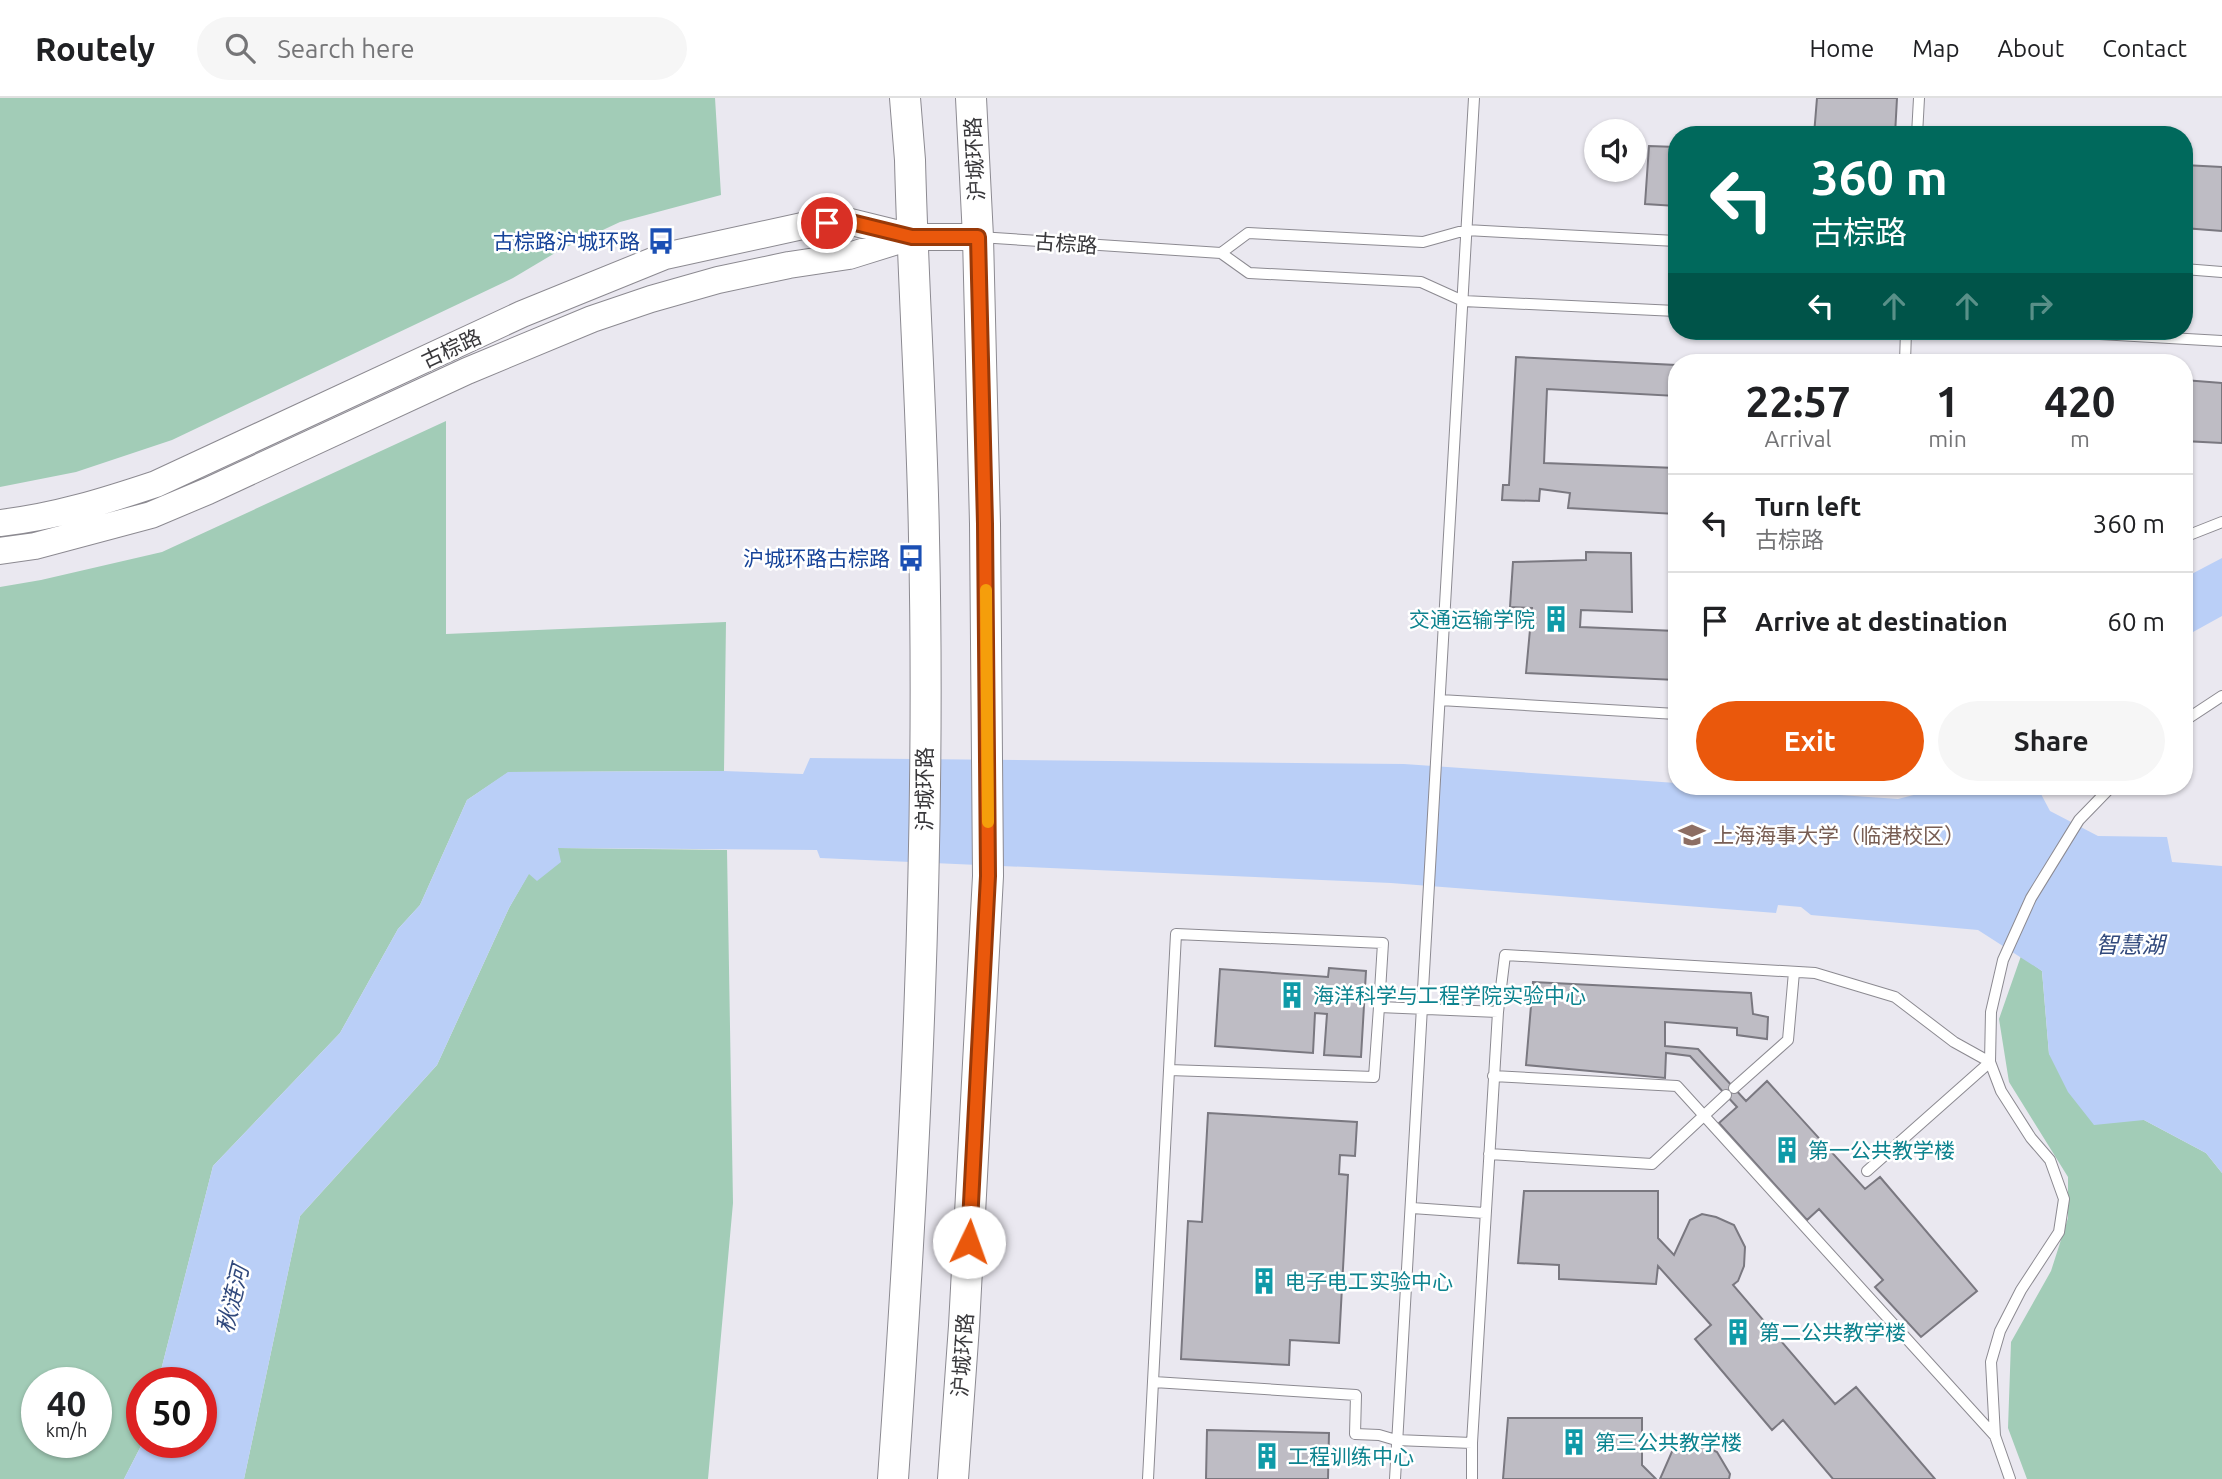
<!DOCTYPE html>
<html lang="en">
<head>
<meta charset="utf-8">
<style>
  body { margin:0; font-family:Ubuntu,"Noto Sans SC",sans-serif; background:#f6f6f6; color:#202124; height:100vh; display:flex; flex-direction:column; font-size:26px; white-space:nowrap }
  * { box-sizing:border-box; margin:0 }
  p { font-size:23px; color:#757577 }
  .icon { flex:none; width:38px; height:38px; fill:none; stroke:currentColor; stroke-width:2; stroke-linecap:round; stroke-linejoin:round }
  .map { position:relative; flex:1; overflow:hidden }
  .panel { position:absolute; left:1668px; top:256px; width:525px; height:441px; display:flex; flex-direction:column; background:#fff; border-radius:28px; box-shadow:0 2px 5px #0004 }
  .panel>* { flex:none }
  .top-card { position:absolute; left:1668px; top:28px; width:525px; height:214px; border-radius:28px; box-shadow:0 2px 5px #0004; background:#00695c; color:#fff; overflow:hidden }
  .controls { position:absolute; left:1584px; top:21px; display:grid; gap:14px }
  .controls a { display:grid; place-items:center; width:63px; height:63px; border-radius:50%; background:#fff; box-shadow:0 2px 5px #0004; font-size:35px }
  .speed { position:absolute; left:21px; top:1269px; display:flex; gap:14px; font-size:35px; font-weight:700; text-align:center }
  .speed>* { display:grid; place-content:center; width:91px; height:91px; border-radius:50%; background:#fff; box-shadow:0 2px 5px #0004; line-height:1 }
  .speed small { font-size:18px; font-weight:400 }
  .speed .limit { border:10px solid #d22; background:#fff; color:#111 }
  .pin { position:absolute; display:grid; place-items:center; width:60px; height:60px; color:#fff; margin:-30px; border:4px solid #fff; border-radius:50%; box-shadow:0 2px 7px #0007 }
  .me { position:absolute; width:77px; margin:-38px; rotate:3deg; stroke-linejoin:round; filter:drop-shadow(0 0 5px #0008) }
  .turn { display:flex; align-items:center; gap:24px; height:147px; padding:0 28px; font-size:32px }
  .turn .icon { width:91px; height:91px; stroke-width:2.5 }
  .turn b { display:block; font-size:49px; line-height:60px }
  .lanes { display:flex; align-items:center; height:66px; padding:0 28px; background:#0003; justify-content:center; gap:35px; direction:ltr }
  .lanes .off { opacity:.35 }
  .eta { display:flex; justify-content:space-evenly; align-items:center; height:119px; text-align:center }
  .eta b { font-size:42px; font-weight:700; line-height:49px }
  .button { display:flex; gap:14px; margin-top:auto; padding:14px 28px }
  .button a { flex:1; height:80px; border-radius:42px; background:#ea580c; color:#fff; font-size:28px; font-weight:700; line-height:80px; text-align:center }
  .button a+a { background:#f6f6f6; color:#202124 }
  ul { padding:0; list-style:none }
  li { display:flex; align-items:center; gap:21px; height:98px; padding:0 28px; border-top:2px solid #e0e0e0 }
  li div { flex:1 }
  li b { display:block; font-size:26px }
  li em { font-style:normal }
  header { display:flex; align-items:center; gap:42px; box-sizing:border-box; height:98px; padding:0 35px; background:#fff; border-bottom:2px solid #e0e0e0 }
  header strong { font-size:33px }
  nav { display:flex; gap:38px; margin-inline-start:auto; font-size:24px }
  .search { width:490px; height:63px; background:#f6f6f6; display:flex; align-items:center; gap:18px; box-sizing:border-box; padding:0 24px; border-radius:38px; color:#757577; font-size:26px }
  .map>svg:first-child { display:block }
</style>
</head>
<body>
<header>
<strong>Routely</strong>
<div class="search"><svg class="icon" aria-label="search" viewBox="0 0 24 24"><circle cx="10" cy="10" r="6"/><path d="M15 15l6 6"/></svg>Search here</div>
<nav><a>Home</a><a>Map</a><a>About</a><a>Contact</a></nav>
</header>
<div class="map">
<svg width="2222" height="1381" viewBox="0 0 2222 1381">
  <rect width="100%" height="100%" fill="#eae8f0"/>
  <path fill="#a2ccb7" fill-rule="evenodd" d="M 0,0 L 715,0 L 721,97 L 620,124 L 560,152 L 513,180 L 172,342 L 76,374 L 0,389 Z
    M 446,323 L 446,536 L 726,524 L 724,673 L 509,674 L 467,702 L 420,807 L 398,831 L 340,935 L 213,1068 L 158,1284 L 142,1284 L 143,1344 L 124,1381 L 0,1381 L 0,489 L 41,482 L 162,454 ZM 37,1284 L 96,1284 L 96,1344 L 37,1344 Z
    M 558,750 L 727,752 L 733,1105 L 708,1381 L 244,1381 L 300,1118 L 437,967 L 509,810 L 529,775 Z
    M 2021,858 L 2042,873 L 2049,956 L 2144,1022 L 2206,1055 L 2222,1075 L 2222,1381 L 2027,1381 L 2008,1330 L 2011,1244 L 2051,1173 L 2068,1120 L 2068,1079 L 2009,984 L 1999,921 Z"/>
  <path fill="#bacff7" d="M 2222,460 L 2222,518 L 2184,539 L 2184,480 Z
    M 810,660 L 1404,666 L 1676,685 L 1676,688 L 1709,688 L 1898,701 L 1933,692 L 1938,688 L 2042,688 L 2041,696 L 2050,713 L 2098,738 L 2167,739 L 2172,764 L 2222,768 L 2222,1075 L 2206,1055 L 2144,1022 L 2094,1027 L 2068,994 L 2049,956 L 2042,873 L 1978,832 L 1811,817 L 1801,809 L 1778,807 L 1776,815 L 1391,785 L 820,760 L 817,752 L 558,750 L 561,764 L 537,783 L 529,776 L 509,810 L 437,967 L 300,1118 L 244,1381 L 124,1381 L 143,1344 L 201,1344 L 201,1284 L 158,1284 L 213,1068 L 340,935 L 398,831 L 420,807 L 467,702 L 508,674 L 724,673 L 803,676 Z"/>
  <path fill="#bebcc4" stroke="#7a7880" stroke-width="2" d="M 1817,0 L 1897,0 L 1895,37 L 1814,37 Z
    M 1649,48 L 1676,49 L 1676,108 L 1645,106 Z
    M 2184,67 L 2222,69 L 2222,133 L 2184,130 Z
    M 1516,259 L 1676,267 L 1676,298 L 1547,291 L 1544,365 L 1676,370 L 1676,416 L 1568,410 L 1570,395 L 1540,391 L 1539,403 L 1502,402 L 1503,387 L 1509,387 Z
    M 2184,282 L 2222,285 L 2222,345 L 2184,343 Z
    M 1586,454 L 1631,455 L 1632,514 L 1581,512 L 1580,529 L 1676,533 L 1676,582 L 1526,575 L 1532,510 L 1510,509 L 1513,464 L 1586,462 Z
    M 1329,870 L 1366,873 L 1361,959 L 1324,957 L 1327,916 L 1315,915 L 1313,955 L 1215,948 L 1220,871 L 1328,879 Z
    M 1533,884 L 1751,895 L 1753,916 L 1768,919 L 1767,941 L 1737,937 L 1737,930 L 1665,924 L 1665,948 L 1698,951 L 1746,1003 L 1767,983 L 1865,1091 L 1880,1079 L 1977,1193 L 1921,1239 L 1875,1189 L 1883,1182 L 1819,1111 L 1807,1122 L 1719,1025 L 1737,1009 L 1690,958 L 1666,955 L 1665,980 L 1526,967 Z
    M 1208,1015 L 1357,1024 L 1355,1058 L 1340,1057 L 1339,1076 L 1348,1077 L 1339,1245 L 1290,1242 L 1289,1267 L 1181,1261 L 1188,1123 L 1202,1124 Z
    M 1524,1093 L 1658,1093 L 1658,1140 L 1674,1157 L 1690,1122 L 1702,1116 L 1716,1119 L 1734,1127 L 1745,1149 L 1744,1168 L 1738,1183 L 1733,1187 L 1835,1306 L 1856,1289 L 1935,1381 L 1833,1381 L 1783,1322 L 1772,1332 L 1695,1241 L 1711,1227 L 1658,1168 L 1656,1186 L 1559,1181 L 1559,1167 L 1518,1165 Z
    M 1508,1320 L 1642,1320 L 1642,1367 L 1656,1381 L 1503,1381 Z
    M 1207,1332 L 1329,1335 L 1328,1381 L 1206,1381 Z
    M 1686,1343 L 1700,1346 L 1717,1354 L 1730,1376 L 1729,1381 L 1660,1381 L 1674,1349 Z"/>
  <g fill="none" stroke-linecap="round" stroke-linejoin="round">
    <defs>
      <path id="service" d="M 1917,37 L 1919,0
        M 979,139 L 1221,155
        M 1221,155 L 1249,175 L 1421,184 L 1463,203 L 1676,213
        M 1221,155 L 1248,135 L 1423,144 L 1466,132 L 1676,143
        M 2184,171 L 2222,174
        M 2047,233 L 2222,243
        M 1905,264 L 1906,233
        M 2184,439 L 2222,424
        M 1440,602 L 1676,616
        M 2184,623 L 2222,598
        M 1498,914 L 1505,857 L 1815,875 L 1895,899 L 1954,944 L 1990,964 L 1867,1073
        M 1169,972 L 1374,979 L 1379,909
        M 1493,978 L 1677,988 L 1995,1338
        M 1734,990 L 1788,942 L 1794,874
        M 1489,1056 L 1652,1066 L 1726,997
        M 1412,1110 L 1484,1115
        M 1154,1284 L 1356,1297 L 1355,1336 L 1379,1337 L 1396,1342 L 1472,1345
        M 1148,1381 L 1176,836 L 1383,845 L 1379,909 L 1498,914 L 1472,1345 L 1472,1381
        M 1395,1381 L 1474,0
        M 2010,1381 L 1995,1338 L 1991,1264 L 2000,1233 L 2021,1192 L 2059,1134 L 2064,1101 L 2050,1062 L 2031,1040 L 2001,993 L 1990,964 L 1991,914 L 2003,862 L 2031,800 L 2079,722 L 2112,688"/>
      <path id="tertiary" d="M 0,425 C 54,419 105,403 156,386 L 522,216 L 665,158 L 807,127 L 847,123 L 912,139 L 978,139
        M 0,453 L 35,448 L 151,417 L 208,393 L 467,273 L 592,221 L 651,201 L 718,182 L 789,167 L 849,158 L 910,139"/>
      <path id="secondary" d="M 893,1381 C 915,1068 931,754 924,440 C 922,314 913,188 910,62 L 905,0
        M 953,1381 L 964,1228 L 988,778 L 985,426 L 978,139 L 971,0"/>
    </defs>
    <use href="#service" stroke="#8c8a91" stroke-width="12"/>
    <use href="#tertiary" stroke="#8c8a91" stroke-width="28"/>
    <use href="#secondary" stroke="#8c8a91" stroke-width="32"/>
    <use href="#service" stroke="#fff" stroke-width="10"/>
    <use href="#tertiary" stroke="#fff" stroke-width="26"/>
    <use href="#secondary" stroke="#fff" stroke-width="30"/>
  </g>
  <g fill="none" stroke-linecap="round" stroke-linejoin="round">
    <defs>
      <path id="route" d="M 827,125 L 847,123 L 912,139 L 978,139 L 985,426 L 988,778 L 969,1144"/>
    </defs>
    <use href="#route" stroke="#983908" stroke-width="18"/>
    <use href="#route" stroke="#ea580c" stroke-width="12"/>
    <path stroke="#f59e0b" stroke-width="12" d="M 986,492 L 988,724"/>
  </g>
  <defs>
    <symbol id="bus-bare" viewBox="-9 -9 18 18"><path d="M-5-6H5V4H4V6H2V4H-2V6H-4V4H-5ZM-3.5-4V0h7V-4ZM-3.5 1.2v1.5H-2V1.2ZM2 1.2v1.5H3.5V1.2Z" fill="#1a4fb4" stroke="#fff" stroke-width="2.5" paint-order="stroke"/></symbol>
    <symbol id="building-bare" viewBox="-9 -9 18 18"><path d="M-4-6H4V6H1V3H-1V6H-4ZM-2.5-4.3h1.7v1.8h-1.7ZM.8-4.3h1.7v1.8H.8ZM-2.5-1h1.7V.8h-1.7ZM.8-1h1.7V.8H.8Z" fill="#0f9aa8" stroke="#fff" stroke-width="2.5" paint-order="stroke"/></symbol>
    <symbol id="university-bare" viewBox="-9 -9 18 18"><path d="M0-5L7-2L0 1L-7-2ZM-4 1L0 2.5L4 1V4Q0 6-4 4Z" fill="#8d6e63" stroke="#fff" stroke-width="2.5" paint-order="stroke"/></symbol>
  </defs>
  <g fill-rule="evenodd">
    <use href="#bus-bare" x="642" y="124" width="38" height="38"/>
    <use href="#bus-bare" x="892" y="441" width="38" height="38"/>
    <use href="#building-bare" x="1537" y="502" width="38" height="38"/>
    <use href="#university-bare" x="1673" y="718" width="38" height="38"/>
    <use href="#building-bare" x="1273" y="878" width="38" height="38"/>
    <use href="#building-bare" x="1768" y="1033" width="38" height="38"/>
    <use href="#building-bare" x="1245" y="1164" width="38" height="38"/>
    <use href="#building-bare" x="1719" y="1215" width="38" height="38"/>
    <use href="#building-bare" x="1555" y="1325" width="38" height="38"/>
    <use href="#building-bare" x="1248" y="1339" width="38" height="38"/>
  </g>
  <g text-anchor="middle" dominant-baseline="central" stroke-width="5" stroke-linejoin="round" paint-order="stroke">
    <g font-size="21" fill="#39383b" stroke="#fff">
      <text transform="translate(974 61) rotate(-93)">沪城环路</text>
      <text transform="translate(1066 145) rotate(4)">古棕路</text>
      <text transform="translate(451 250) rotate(-25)">古棕路</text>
      <text transform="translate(924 691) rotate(-90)">沪城环路</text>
      <text transform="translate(962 1257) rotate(-86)">沪城环路</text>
    </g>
    <g font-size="21" fill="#164399" stroke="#fff" text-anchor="end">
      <text x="640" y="143">古棕路沪城环路</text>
      <text x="890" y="460">沪城环路古棕路</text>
    </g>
    <g font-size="21" fill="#0d838f" stroke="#fff" text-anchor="start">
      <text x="1535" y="521" text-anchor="end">交通运输学院</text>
      <text x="1313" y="897">海洋科学与工程学院实验中心</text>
      <text x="1808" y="1052">第一公共教学楼</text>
      <text x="1285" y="1183">电子电工实验中心</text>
      <text x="1759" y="1234">第二公共教学楼</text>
      <text x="1595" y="1344">第三公共教学楼</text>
      <text x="1288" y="1358">工程训练中心</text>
    </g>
    <g font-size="21" fill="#785e54" stroke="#fff" text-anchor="start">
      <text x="1713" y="737">上海海事大学（临港校区）</text>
    </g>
    <g font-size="23" font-style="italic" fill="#31497c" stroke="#fff">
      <text x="2130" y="846">智慧湖</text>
      <text transform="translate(232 1201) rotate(-76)">秋涟河</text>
    </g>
  </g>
</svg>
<div class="controls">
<a><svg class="icon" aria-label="sound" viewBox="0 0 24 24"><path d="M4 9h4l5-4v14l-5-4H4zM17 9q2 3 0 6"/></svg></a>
</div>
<div class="speed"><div>40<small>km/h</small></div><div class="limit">50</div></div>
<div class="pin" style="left:827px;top:125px;background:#d93025"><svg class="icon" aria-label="arrive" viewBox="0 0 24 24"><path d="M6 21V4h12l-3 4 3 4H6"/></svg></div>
<svg class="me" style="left:969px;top:1144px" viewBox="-20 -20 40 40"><circle r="19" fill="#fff"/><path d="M0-13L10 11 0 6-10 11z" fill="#ea580c"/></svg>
<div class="top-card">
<div class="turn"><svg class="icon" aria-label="left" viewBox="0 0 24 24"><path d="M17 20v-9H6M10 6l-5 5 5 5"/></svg><div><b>360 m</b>古棕路</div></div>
<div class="lanes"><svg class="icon" aria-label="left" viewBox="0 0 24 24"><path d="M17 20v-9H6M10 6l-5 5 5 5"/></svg><svg class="icon off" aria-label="ahead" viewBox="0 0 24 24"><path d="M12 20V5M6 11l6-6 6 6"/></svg><svg class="icon off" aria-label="ahead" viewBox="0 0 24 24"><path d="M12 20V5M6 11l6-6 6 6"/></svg><svg class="icon off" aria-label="right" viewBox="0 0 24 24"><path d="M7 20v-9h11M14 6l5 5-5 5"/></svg></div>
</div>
<section class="panel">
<div class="eta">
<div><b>22:57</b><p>Arrival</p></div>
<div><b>1</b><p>min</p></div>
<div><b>420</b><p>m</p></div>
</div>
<ul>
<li><svg class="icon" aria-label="left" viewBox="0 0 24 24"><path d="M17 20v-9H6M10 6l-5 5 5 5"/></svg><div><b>Turn left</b><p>古棕路</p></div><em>360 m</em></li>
<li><svg class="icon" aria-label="arrive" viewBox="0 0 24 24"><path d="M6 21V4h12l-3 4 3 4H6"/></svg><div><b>Arrive at destination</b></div><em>60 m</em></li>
</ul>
<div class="button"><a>Exit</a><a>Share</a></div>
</section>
</div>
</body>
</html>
